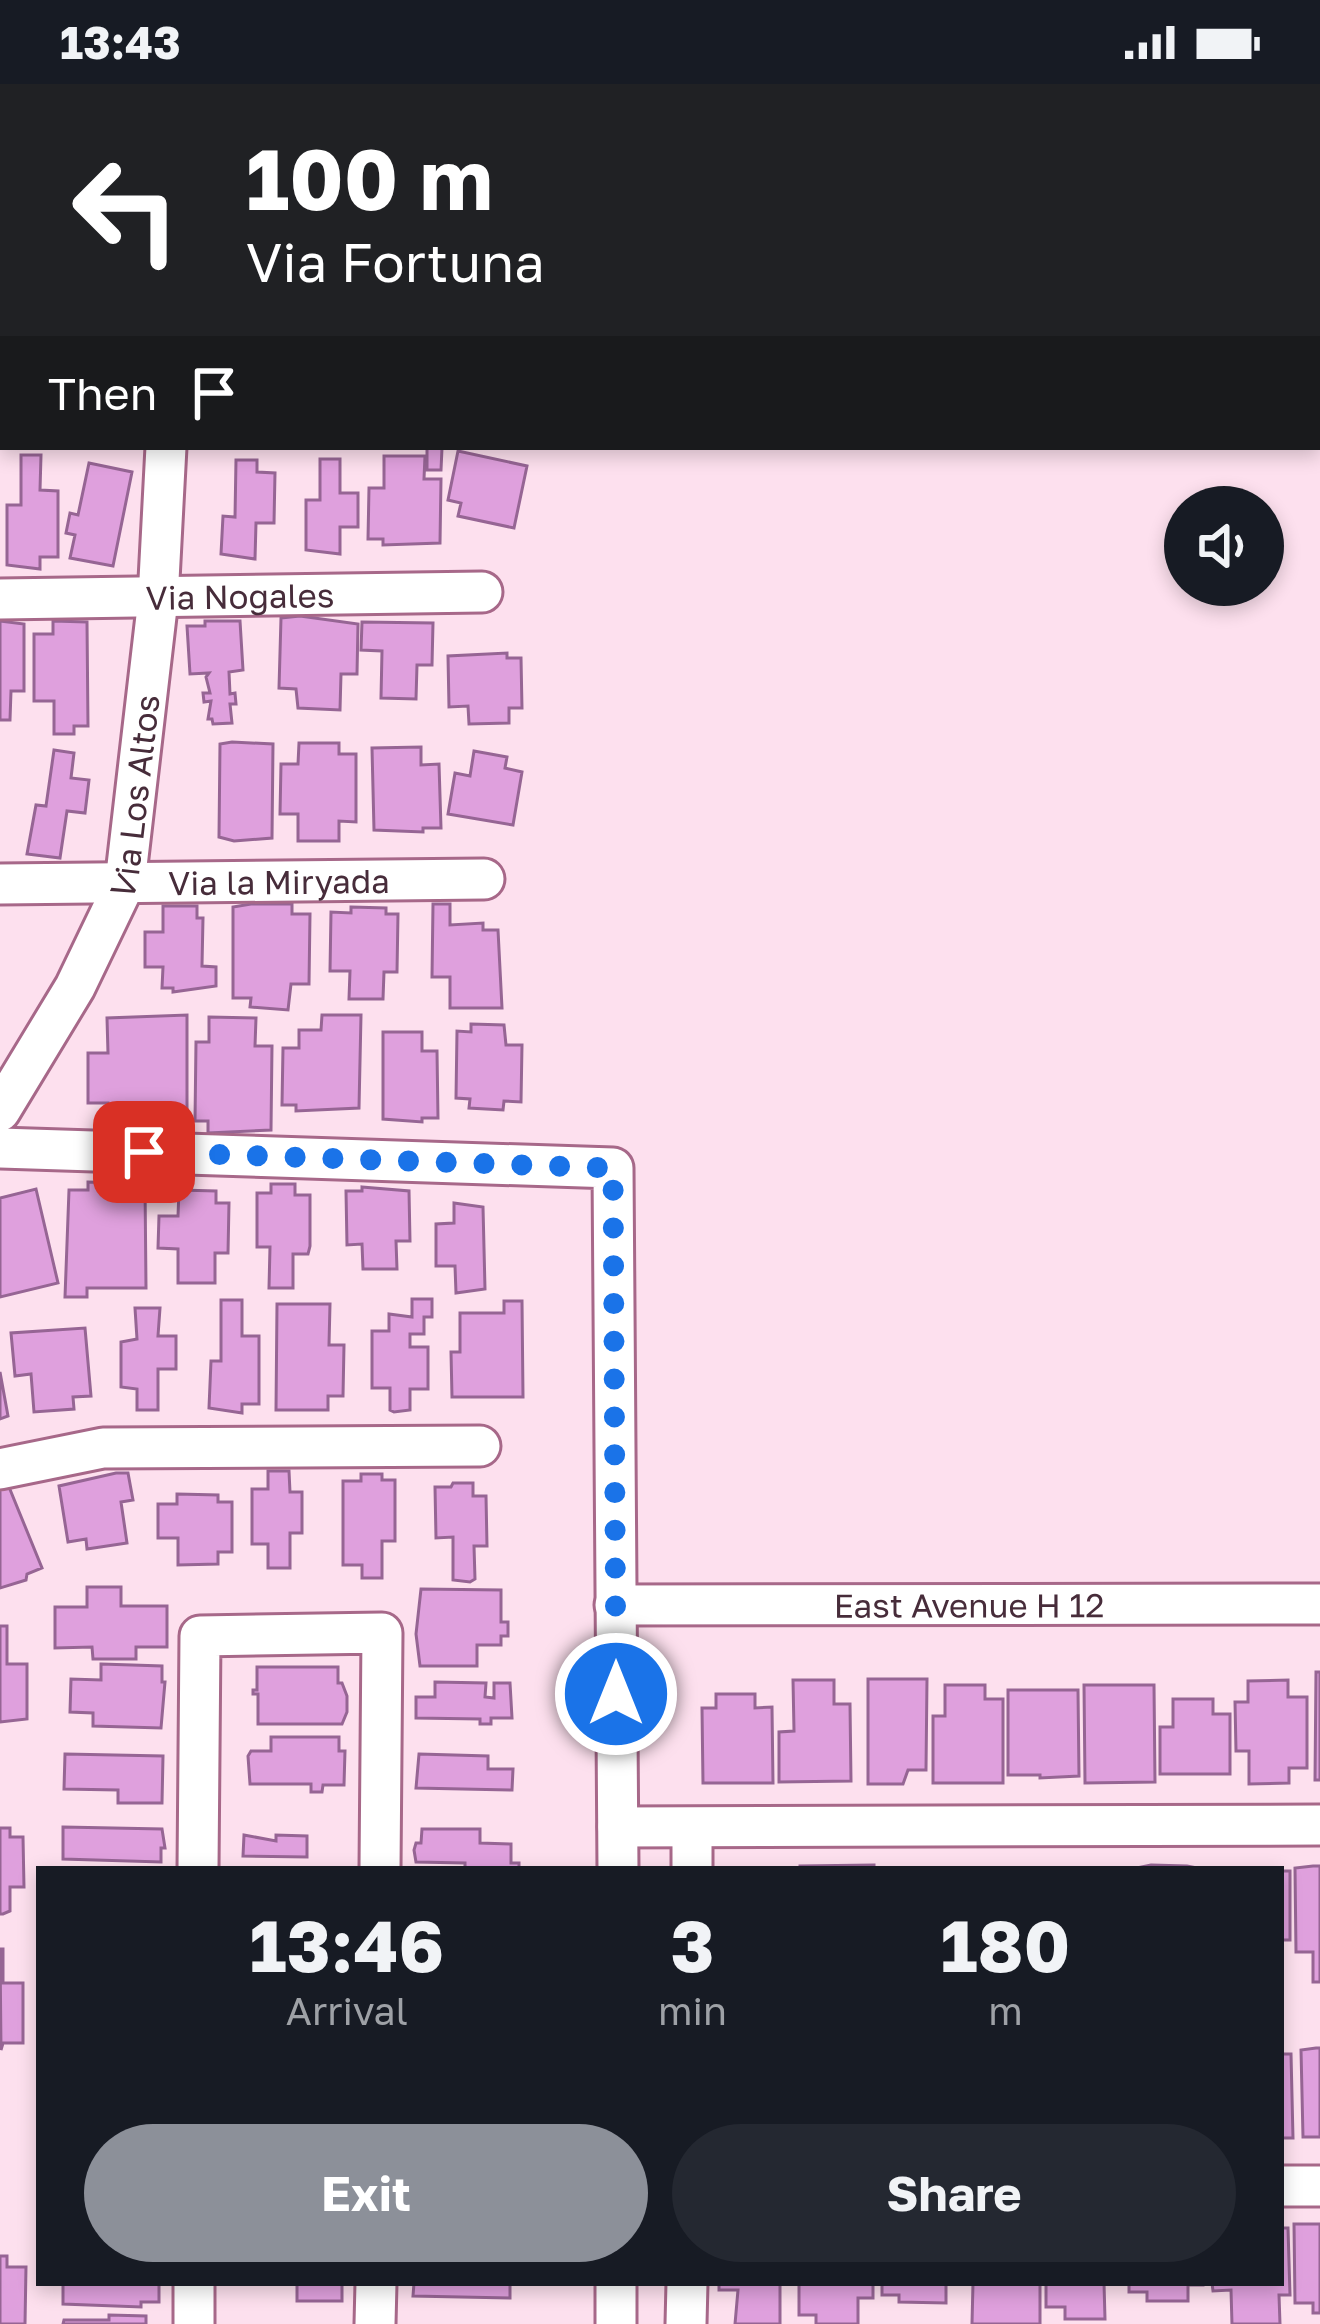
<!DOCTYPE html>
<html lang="en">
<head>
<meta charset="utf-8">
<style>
  body { margin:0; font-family:"Golos Text",sans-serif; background:#242831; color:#f1f3f6; height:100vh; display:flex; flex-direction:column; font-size:45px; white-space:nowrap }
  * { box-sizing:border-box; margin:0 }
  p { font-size:39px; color:#9ea1a6 }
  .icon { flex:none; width:66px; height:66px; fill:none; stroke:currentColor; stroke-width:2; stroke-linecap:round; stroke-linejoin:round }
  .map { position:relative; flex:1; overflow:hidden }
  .details { position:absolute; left:36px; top:1782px; width:1248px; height:420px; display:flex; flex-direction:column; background:#171b24; border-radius:0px; box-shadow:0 6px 18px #0003 }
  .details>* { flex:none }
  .hud { position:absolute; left:0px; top:0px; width:1320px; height:366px; box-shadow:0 6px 18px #0003; background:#202124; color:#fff; overflow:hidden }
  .controls { position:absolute; left:1164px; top:402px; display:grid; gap:24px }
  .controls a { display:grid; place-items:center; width:120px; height:120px; border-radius:50%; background:#171b24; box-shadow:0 6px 18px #0003; font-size:60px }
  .pin { position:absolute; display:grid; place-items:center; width:102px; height:102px; color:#fff; margin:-51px; border-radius:24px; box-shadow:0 6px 18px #0006 }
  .me { position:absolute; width:132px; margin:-66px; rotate:0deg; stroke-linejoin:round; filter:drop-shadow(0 0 9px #0008) }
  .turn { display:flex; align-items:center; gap:42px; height:252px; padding:0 48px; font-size:54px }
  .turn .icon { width:156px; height:156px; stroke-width:2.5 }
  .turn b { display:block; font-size:84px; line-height:102px }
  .then { display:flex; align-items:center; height:114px; padding:0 48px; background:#0003; gap:24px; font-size:45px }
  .eta { display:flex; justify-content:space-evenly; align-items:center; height:204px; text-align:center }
  .eta b { font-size:72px; font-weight:700; line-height:84px }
  .primary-button { display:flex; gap:24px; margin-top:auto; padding:24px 48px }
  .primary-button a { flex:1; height:138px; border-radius:72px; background:#8c9099; color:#fff; font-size:48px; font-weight:700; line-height:138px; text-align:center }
  .primary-button a+a { background:#242831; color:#f1f3f6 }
  .status { display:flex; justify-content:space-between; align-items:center; height:84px; padding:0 60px; background:#171b24; direction:ltr }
  .status svg { height:33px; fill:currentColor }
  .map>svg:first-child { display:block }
</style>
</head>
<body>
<div class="status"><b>13:43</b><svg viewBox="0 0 49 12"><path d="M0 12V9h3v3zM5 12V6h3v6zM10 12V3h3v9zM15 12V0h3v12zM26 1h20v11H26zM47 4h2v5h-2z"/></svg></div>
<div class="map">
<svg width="1320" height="2240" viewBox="0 0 1320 2240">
  <rect width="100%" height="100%" fill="#fde0ee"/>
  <path fill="#dfa0dd" stroke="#966594" stroke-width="3" d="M 0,0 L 48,0 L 3,3 L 3,56 Z
    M 67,0 L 142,0 L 67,3 Z
    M 200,0 L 258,0 L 258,3 L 200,3 Z
    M 283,0 L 354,0 L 354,3 L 283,3 Z
    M 367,0 L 439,0 L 439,3 L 367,3 Z
    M 451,0 L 523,0 L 523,3 L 451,3 Z
    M 3,125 L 3,196 L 2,196 L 0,138 Z
    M 0,268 L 3,268 L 3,352 L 0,352 Z
    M 427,364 L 442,364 L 441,386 L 427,386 Z
    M 458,367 L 527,382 L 514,444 L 458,432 L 461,419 L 448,416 Z
    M 21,371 L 41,371 L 40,406 L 58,407 L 58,473 L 40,473 L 40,485 L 7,481 L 7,421 L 21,421 Z
    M 384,372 L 425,372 L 424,395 L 441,395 L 440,459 L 383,461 L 383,455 L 368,455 L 369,404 L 384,404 Z
    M 320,375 L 340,375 L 340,409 L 358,409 L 358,443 L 340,443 L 340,470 L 306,466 L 306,416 L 320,416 Z
    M 236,376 L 257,376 L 257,388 L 275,389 L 274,439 L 256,439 L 255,475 L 221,470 L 223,432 L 235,433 Z
    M 89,379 L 132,388 L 113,482 L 70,474 L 75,451 L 66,449 L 70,429 L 78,431 Z
    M 300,532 L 358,540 L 357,590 L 341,590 L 340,626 L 298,624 L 296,605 L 279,604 L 281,534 Z
    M 0,537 L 24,540 L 24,607 L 11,607 L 10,636 L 0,636 Z
    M 53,537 L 87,538 L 88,642 L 74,642 L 74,650 L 54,650 L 54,617 L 34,617 L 34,550 L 53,550 Z
    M 205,537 L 240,537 L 243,586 L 229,588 L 230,610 L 235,609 L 236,620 L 230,620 L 232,639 L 213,640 L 212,635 L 208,635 L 211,617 L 204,618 L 203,609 L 210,609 L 206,593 L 209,589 L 190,590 L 187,542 L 205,542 Z
    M 362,538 L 433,539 L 432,581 L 417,581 L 416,615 L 381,614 L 382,567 L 361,566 Z
    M 507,569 L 507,574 L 521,574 L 522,624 L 509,624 L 509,639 L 469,640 L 468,622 L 449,623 L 448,572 Z
    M 232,658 L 273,660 L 272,754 L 234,757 L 219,753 L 220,660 Z
    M 299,659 L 339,659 L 339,670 L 356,670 L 356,738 L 339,737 L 339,757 L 298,757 L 298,730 L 280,730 L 281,680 L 298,680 Z
    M 421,663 L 421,681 L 439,680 L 441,744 L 423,744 L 423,748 L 374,746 L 372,664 Z
    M 54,666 L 74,669 L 71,694 L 89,696 L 85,729 L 67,727 L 60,774 L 27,770 L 36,721 L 46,722 Z
    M 474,667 L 507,673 L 505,684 L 522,688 L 513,741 L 448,730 L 455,689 L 470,692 Z
    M 251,820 L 292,820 L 292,830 L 310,830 L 309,900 L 291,900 L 288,926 L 250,923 L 251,914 L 233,914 L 233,823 Z
    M 433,820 L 450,820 L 450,841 L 483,839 L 483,846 L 498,846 L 502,924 L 450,924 L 450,893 L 432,893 Z
    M 163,822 L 197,822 L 197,834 L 203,834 L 202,882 L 216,883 L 216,902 L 173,908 L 173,904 L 162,904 L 163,883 L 145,883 L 145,848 L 163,848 Z
    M 351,823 L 386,824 L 386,830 L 398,830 L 397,888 L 384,888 L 383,915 L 349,915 L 350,887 L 330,887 L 331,828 L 351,829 Z
    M 187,931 L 187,1043 L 108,1044 L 108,1019 L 88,1019 L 88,969 L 108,969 L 107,934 Z
    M 322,931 L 361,931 L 359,1024 L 296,1027 L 296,1021 L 282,1021 L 283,964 L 299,964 L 299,946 L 321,946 Z
    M 209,933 L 256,934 L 255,962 L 272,962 L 271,1046 L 208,1049 L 208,1037 L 195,1037 L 196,958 L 209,958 Z
    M 471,940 L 504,941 L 506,961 L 522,961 L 521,1018 L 504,1017 L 503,1026 L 469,1024 L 470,1015 L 456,1014 L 457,947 L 471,948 Z
    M 383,948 L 422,948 L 422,967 L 437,967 L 438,1034 L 422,1034 L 422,1038 L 383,1035 Z
    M 88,1098 L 145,1100 L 146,1204 L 87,1204 L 87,1213 L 65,1213 L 69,1106 L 88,1106 Z
    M 271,1100 L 295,1100 L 295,1111 L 310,1111 L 310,1162 L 308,1170 L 293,1170 L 293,1204 L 269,1204 L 270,1163 L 257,1163 L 257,1109 L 271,1109 Z
    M 362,1103 L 409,1107 L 410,1157 L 396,1157 L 397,1185 L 363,1185 L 362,1160 L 347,1161 L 346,1107 L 362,1107 Z
    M 36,1105 L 58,1199 L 0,1213 L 0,1114 Z
    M 179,1106 L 216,1107 L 216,1119 L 229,1119 L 228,1169 L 215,1169 L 215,1199 L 178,1199 L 178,1165 L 158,1164 L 159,1132 L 178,1132 Z
    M 454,1119 L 483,1123 L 485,1205 L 456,1209 L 455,1182 L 436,1182 L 436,1140 L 454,1139 Z
    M 412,1215 L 432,1215 L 432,1233 L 424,1233 L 424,1250 L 410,1250 L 410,1263 L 428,1263 L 428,1305 L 410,1305 L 410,1326 L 394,1328 L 390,1326 L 390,1304 L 372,1304 L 372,1247 L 389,1247 L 389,1230 L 412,1233 Z
    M 221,1216 L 242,1216 L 242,1252 L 259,1252 L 259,1320 L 242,1320 L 242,1329 L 209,1324 L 211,1277 L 221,1277 Z
    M 504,1217 L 522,1217 L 523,1313 L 452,1313 L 451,1268 L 460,1268 L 460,1229 L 504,1229 Z
    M 277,1220 L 330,1220 L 329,1261 L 344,1261 L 343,1312 L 328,1312 L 328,1326 L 276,1326 Z
    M 135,1224 L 160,1224 L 158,1252 L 176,1252 L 176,1285 L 158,1285 L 158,1326 L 137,1326 L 137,1305 L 121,1303 L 121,1258 L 137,1255 Z
    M 85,1244 L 91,1312 L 73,1313 L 74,1325 L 34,1328 L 31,1290 L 15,1292 L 11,1249 Z
    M 0,1288 L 8,1332 L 0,1335 Z
    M 268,1387 L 289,1387 L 290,1408 L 302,1408 L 302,1449 L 290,1449 L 290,1484 L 268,1484 L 268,1460 L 252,1460 L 252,1405 L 268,1405 Z
    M 116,1389 L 128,1389 L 133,1416 L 121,1418 L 127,1459 L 87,1465 L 86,1455 L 68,1458 L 59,1402 Z
    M 361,1390 L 382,1390 L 382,1396 L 395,1396 L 395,1457 L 382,1457 L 382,1494 L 362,1494 L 362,1481 L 343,1481 L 343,1397 L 361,1397 Z
    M 453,1399 L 473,1399 L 473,1412 L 486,1412 L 487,1462 L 474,1462 L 475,1495 L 470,1498 L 453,1496 L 453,1453 L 436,1454 L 435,1403 L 451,1403 Z
    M 9,1403 L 42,1484 L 27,1490 L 26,1496 L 0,1504 L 0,1406 Z
    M 177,1410 L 218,1411 L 218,1418 L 232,1418 L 232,1468 L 218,1468 L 218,1480 L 178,1481 L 178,1454 L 158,1454 L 158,1420 L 177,1420 Z
    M 87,1503 L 121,1503 L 121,1522 L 167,1522 L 167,1563 L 136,1563 L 136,1575 L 93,1575 L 92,1563 L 55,1564 L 55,1523 L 87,1523 Z
    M 421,1505 L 501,1506 L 501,1538 L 508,1538 L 508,1552 L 501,1552 L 501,1561 L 477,1561 L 477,1582 L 420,1582 L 416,1550 Z
    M 0,1542 L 7,1542 L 7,1580 L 27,1580 L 27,1635 L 0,1638 Z
    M 101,1580 L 162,1582 L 162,1598 L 165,1598 L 161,1644 L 93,1642 L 93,1629 L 70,1628 L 71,1595 L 101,1596 Z
    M 257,1583 L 338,1583 L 338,1599 L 342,1599 L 347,1612 L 347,1628 L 342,1640 L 258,1640 L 258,1610 L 253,1610 L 253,1606 L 257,1606 Z
    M 1316,1588 L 1320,1588 L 1320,1696 L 1315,1696 Z
    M 868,1595 L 927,1595 L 926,1686 L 908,1686 L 903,1700 L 868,1700 Z
    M 793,1596 L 834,1596 L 834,1620 L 850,1620 L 851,1697 L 779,1698 L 779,1648 L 794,1647 Z
    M 1288,1596 L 1288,1613 L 1307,1613 L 1307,1684 L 1289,1684 L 1289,1699 L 1249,1700 L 1249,1667 L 1236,1667 L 1235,1618 L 1248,1618 L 1248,1597 Z
    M 435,1598 L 486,1599 L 485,1613 L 494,1614 L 494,1599 L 510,1599 L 512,1634 L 491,1634 L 491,1640 L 480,1640 L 480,1635 L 416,1634 L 416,1613 L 435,1613 Z
    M 945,1601 L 985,1601 L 985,1615 L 1003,1615 L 1003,1699 L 933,1699 L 933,1632 L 945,1632 Z
    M 1084,1601 L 1154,1601 L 1155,1698 L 1085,1699 Z
    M 1008,1606 L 1078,1606 L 1079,1692 L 1040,1694 L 1040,1691 L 1008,1691 Z
    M 716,1610 L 755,1610 L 755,1624 L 772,1623 L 773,1699 L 703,1699 L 702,1624 L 716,1624 Z
    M 1173,1615 L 1213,1615 L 1213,1630 L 1230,1630 L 1230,1690 L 1160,1690 L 1160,1643 L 1173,1643 Z
    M 271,1653 L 339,1653 L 339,1667 L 345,1667 L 344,1701 L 323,1701 L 322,1708 L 311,1708 L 311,1700 L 250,1700 L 248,1672 L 251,1667 L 271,1667 Z
    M 65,1670 L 163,1672 L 162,1719 L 118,1719 L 118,1706 L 64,1705 Z
    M 419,1670 L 488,1672 L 488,1685 L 513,1685 L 512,1706 L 416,1704 Z
    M 63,1743 L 162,1745 L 165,1764 L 161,1764 L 161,1778 L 63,1775 Z
    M 0,1744 L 10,1744 L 10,1753 L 23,1753 L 24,1803 L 10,1803 L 10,1827 L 3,1830 L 0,1830 Z
    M 422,1745 L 480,1745 L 480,1759 L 511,1760 L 511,1779 L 519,1779 L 519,1785 L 465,1785 L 465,1779 L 416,1778 L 414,1766 L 416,1759 L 421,1759 Z
    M 244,1751 L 276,1757 L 276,1751 L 307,1752 L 307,1773 L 243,1772 Z
    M 874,1781 L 874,1785 L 800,1785 L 800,1782 Z
    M 1151,1781 L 1187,1782 L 1202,1785 L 1132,1785 Z
    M 1313,1782 L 1320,1782 L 1320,1898 L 1313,1898 L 1313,1868 L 1296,1868 L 1295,1784 Z
    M 1281,1787 L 1290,1787 L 1290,1856 L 1281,1856 Z
    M 0,1865 L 3,1865 L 3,1899 L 23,1899 L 23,1959 L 3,1959 L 1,1966 Z
    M 1316,1964 L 1320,1964 L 1320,2053 L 1303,2053 L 1301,1966 Z
    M 1281,1970 L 1291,1970 L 1293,2054 L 1281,2054 Z
    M 1294,2140 L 1320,2140 L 1320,2229 L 1313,2229 L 1313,2219 L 1295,2219 Z
    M 1281,2144 L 1288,2144 L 1290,2211 L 1279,2211 L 1280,2240 L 1232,2240 L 1231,2206 L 1213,2207 L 1212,2199 L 1281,2199 Z
    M 0,2172 L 7,2172 L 7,2183 L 26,2183 L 25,2240 L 0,2240 Z
    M 63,2199 L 159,2199 L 159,2218 L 141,2218 L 141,2223 L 63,2220 Z
    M 297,2199 L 342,2199 L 342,2217 L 297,2217 Z
    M 414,2199 L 510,2199 L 510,2214 L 413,2212 Z
    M 719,2199 L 780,2199 L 780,2240 L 735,2240 L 738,2206 L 719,2206 Z
    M 799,2199 L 873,2199 L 873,2214 L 858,2214 L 858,2240 L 816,2240 L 816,2231 L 799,2231 Z
    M 882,2199 L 946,2199 L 946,2219 L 899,2218 L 899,2211 L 882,2211 Z
    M 973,2199 L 1040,2199 L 1040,2240 L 972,2240 Z
    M 1046,2199 L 1104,2199 L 1105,2235 L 1065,2235 L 1065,2223 L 1046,2223 Z
    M 1129,2199 L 1203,2199 L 1203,2201 L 1188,2201 L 1188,2217 L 1147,2217 L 1147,2208 L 1129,2208 Z
    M 109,2231 L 146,2232 L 146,2240 L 63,2240 L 64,2236 L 109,2236 Z"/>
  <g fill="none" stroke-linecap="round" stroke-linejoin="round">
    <defs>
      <g id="minor">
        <path d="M 174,3 L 174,0"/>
        <path d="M 0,232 L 3,232"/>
        <path id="s1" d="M 0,515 L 482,508"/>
        <path id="s2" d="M 0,800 L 484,795"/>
        <path id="s3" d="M 0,1027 L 75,903 L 125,799 L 158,515 L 166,363"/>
        <path d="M 0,1064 L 613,1084 L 618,1785"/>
        <path d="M 0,1385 L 103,1364 L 480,1362"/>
        <path id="s4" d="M 615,1521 L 1320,1520"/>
        <path d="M 618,1743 L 1320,1741"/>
        <path d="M 198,1785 L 200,1552 L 382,1549 L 380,1785"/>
        <path d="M 692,1785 L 692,1744"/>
        <path d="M 1281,2102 L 1320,2102"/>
        <path d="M 194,2240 L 194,2199"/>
        <path d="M 375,2240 L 376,2199"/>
        <path d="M 616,2240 L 616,2199"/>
        <path d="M 686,2240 L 687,2199"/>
      </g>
    </defs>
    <use href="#minor" stroke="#a76889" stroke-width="45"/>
    <use href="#minor" stroke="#fff" stroke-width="39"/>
  </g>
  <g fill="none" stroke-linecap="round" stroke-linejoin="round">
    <path stroke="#1a73e8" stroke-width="21" stroke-dasharray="0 37.8" d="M 144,1068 L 613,1084 L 616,1610"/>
  </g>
  <g text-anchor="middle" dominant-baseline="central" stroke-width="9" stroke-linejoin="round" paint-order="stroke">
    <g font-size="33" fill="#472c3a" stroke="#fff">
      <text stroke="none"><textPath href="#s1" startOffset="240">Via Nogales</textPath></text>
      <text stroke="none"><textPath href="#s3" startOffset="348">Via Los Altos</textPath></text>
      <text stroke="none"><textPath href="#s2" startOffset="279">Via la Miryada</textPath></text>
      <text stroke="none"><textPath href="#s4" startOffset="354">East Avenue H 12</textPath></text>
    </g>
  </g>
</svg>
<div class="controls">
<a><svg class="icon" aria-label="sound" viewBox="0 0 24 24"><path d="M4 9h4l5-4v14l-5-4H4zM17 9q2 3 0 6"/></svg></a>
</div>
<div class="pin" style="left:144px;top:1068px;background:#d93025"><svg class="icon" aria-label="arrive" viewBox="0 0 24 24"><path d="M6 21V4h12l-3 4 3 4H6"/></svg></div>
<svg class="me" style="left:616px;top:1610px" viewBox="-20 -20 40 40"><circle r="17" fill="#1a73e8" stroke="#fff" stroke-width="3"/><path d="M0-11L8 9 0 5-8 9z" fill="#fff"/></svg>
<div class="hud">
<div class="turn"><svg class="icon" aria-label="left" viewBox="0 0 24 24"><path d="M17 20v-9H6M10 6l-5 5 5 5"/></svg><div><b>100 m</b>Via Fortuna</div></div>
<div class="then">Then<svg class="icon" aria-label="arrive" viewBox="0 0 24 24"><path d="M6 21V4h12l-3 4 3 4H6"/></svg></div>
</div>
<section class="details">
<div class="eta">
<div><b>13:46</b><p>Arrival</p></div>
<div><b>3</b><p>min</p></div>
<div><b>180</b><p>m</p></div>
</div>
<div class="primary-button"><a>Exit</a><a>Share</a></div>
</section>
</div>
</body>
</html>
